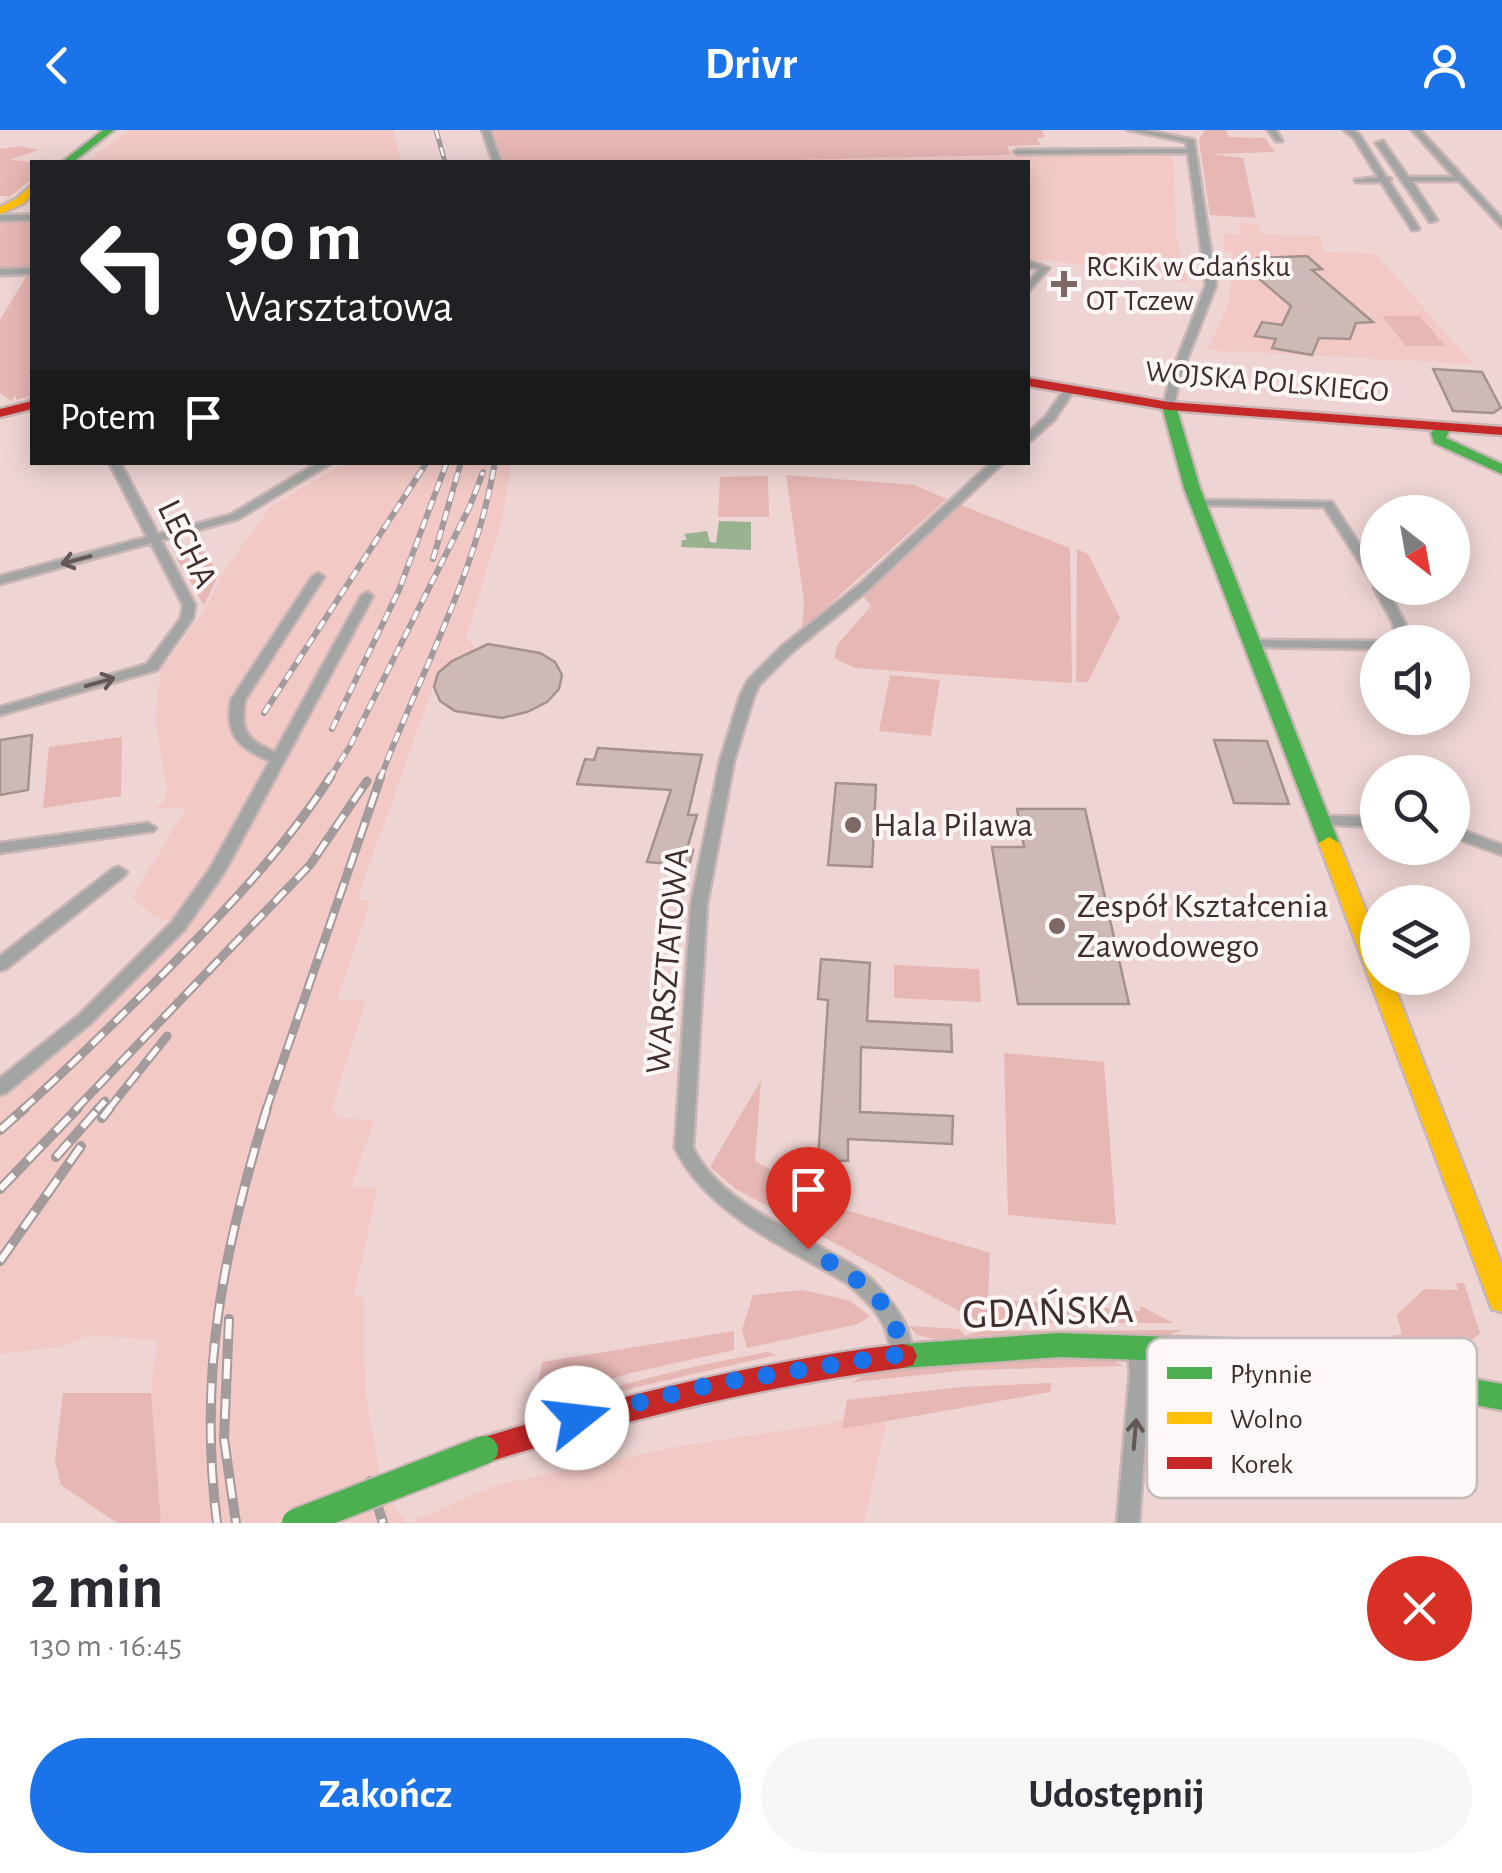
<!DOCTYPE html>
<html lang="pl">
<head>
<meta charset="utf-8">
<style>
  body { margin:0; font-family:"Alegreya Sans",sans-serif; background:#f7f7f7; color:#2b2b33; height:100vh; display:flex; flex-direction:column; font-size:38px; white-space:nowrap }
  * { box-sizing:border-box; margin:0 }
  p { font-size:32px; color:#7c7c81 }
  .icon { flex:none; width:55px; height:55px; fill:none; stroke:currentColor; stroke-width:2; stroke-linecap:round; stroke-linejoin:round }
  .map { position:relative; height:1393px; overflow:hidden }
  .drawer { display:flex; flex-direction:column; background:#fff; flex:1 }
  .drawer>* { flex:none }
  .guide { position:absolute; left:30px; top:30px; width:1000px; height:305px; border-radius:0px; box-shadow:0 5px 25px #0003; background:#202124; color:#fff; overflow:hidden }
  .needle { width:65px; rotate:149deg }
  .controls { position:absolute; left:1360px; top:365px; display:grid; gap:20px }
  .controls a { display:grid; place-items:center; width:110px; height:110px; border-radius:50%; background:#fff; box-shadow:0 5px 25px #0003; font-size:50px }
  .pin { position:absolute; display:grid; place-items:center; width:85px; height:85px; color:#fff; margin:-102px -42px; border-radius:50% 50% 50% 0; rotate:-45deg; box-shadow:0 0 10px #0007 }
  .pin .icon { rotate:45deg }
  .me { position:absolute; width:110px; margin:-55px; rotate:74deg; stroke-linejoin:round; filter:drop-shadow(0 0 8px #0008) }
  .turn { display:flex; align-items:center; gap:35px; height:210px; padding:0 30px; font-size:45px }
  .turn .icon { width:130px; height:130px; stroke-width:2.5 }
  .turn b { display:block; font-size:70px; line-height:85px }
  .then { display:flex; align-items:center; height:95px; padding:0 30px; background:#0003; gap:20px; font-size:38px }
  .round { display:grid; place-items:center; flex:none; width:105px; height:105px; border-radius:52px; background:#f7f7f7 }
  .headline { display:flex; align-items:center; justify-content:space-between; height:170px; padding:0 30px }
  h1 { font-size:60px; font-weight:600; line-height:75px }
  .cta { display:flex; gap:20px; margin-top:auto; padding:20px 30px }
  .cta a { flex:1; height:115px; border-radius:60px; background:#1a73e8; color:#fff; font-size:40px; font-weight:600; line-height:115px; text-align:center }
  .cta a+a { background:#f7f7f7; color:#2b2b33 }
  header { display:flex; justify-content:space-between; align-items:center; height:130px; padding:0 30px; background:#1a73e8; color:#fff; font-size:45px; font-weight:600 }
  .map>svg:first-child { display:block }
</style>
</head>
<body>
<header><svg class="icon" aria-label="back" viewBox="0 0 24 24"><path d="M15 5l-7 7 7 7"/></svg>Drivr<svg class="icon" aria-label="person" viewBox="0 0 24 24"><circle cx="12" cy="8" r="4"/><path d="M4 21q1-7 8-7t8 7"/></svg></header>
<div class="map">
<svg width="1502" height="1393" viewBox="0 0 1502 1393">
  <rect width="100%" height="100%" fill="#eed5d3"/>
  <path fill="#f2c9c5" d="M 129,0 L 394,0 L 401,32 L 87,32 Z
    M 1173,23 L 1176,104 L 1188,153 L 1050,130 L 1028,131 L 1028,32 L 705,32 Z
    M 1239,93 L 1259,95 L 1261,104 L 1321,106 L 1324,122 L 1376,124 L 1473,234 L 1207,220 L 1229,172 L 1233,123 L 1225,121 L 1223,103 L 1242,105 Z
    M 345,333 L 511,333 L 502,389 L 466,507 L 477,521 L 452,531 L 438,543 L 357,769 L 371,771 L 337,869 L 366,871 L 332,978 L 339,988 L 374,990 L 351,1057 L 378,1057 L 354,1165 L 364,1167 L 365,1260 L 383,1362 L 407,1393 L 161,1393 L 151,1263 L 157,1210 L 91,1205 L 58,1217 L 0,1224 L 0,969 L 90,899 L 185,796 L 154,786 L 132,768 L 186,678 L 154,678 L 165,671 L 167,660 L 155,588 L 161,540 L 205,479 L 222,444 L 270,377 Z
    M 871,1280 L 886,1293 L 864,1393 L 409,1393 L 496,1355 L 680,1316 L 827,1294 Z"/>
  <path fill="#e7b7b4" d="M 489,0 L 1042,0 L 1045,7 L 1037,8 L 1041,15 L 1007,16 L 1011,25 L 706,32 L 501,32 L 492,6 L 495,4 Z
    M 1205,0 L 1226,0 L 1229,7 L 1265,8 L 1275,22 L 1210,24 L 1243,28 L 1256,88 L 1210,85 L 1199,10 Z
    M 20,16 L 38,20 L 10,30 L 35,32 L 32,49 L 2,73 L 9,66 L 0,66 L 0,19 Z
    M 4,91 L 32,91 L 32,138 L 0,139 L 0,95 Z
    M 27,145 L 32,145 L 32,255 L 29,256 L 32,256 L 32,270 L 24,272 L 30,266 L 16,270 L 15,264 L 12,271 L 0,263 L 0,190 Z
    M 1382,186 L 1420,186 L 1445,216 L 1406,216 Z
    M 786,345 L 914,355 L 947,369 L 802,499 L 804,471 Z
    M 768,346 L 769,387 L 718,387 L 720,347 Z
    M 961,375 L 1070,418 L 1072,553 L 855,538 L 834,528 L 837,515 L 871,476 L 864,467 Z
    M 1077,419 L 1088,424 L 1120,488 L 1088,552 L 1076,552 Z
    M 203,421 L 219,444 L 204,475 L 176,428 Z
    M 890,545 L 940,550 L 931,606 L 879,601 Z
    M 122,607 L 121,666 L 43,678 L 49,617 Z
    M 894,835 L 979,839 L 981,872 L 894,868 Z
    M 1004,923 L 1104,932 L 1116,1095 L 1008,1085 Z
    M 761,950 L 755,1031 L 843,1079 L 990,1123 L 988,1168 L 1140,1181 L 1141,1176 L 1173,1193 L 981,1193 L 736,1059 L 710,1037 Z
    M 1456,1153 L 1464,1153 L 1480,1203 C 1457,1226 1423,1216 1393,1209 L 1394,1205 L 1402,1205 L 1397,1185 L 1424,1159 L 1458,1160 Z
    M 802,1160 L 848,1170 L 870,1186 L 858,1194 L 747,1218 L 742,1200 L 753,1165 Z
    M 909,1196 L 959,1199 L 965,1206 L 979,1201 L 1182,1200 L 1170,1205 L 1007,1204 L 935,1209 L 917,1205 Z
    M 734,1201 L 734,1220 L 631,1243 L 535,1272 L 542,1232 Z
    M 768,1222 L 776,1225 L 633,1258 L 513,1295 C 594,1258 681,1238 768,1222 Z
    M 1111,1229 L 1123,1236 L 969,1240 L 854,1252 C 877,1228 1068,1230 1111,1229 Z
    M 1052,1253 L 1050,1262 L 842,1299 L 847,1270 L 961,1257 Z
    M 63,1263 L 151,1263 L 161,1393 L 117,1393 L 61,1355 L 55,1330 Z"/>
  <path fill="#99b290" d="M 719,391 L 751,392 L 751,420 L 681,417 L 682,410 L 687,410 L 684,404 L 707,401 L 710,412 L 716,413 Z"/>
  <path fill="#cdbab6" stroke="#a4928e" stroke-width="2.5" d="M 1307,126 L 1322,139 L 1312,140 L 1373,192 L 1356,193 L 1350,209 L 1319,208 L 1312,225 L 1272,218 L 1276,209 L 1255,206 L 1262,192 L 1282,195 L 1291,176 L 1243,135 L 1257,128 Z
    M 1433,239 L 1482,242 L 1501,278 L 1493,283 L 1453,281 Z
    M 488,514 L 540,523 L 555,532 L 562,545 L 559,559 L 547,572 L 527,582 L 502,588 L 455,581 L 440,571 L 434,557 L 438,543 L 452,531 Z
    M 32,605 L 28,660 L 0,665 L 0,610 Z
    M 1214,610 L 1267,611 L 1289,674 L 1234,673 Z
    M 598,618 L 702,625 L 688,685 L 697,685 L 687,719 L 693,720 L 689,736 L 647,732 L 671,660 L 577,654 L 585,629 L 594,630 Z
    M 836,653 L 876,655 L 872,737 L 828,735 Z
    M 1017,679 L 1085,679 L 1129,874 L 1018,874 L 992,717 L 1024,717 Z
    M 821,829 L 870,833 L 867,891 L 951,895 L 952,922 L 861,917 L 860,982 L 953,986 L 952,1014 L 848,1009 L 848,1031 L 818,1030 L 828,870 L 818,869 Z"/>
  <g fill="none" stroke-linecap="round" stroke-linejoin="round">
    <defs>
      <path id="street" d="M 482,0 L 490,0 L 501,32 L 493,32 Z
        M 1128,0 L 1145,0 L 1194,10 L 1216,155 L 1179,250 L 1174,276 L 1169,279 L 1164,276 L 1169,250 L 1206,155 L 1188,23 L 1018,24 L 1014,22 L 1018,20 L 1187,19 L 1186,12 Z
        M 1268,0 L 1276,0 L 1282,11 L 1276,11 Z
        M 1344,0 L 1353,0 L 1359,4 L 1386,47 L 1391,49 L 1389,51 L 1419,98 L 1418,100 L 1412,100 L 1381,52 L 1356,52 L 1355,50 L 1378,47 L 1353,7 Z
        M 1412,0 L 1420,0 L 1502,89 L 1502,97 L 1459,51 L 1412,51 L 1437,90 L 1430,92 L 1376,13 L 1383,11 L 1408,47 L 1454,47 Z
        M 0,85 L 32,85 L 32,90 L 0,91 Z
        M 1028,131 L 1049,138 L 1028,162 L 1028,154 L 1039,139 L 1028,137 Z
        M 32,138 L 32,144 L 0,145 L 0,139 Z
        M 1066,257 L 1075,259 L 1054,290 L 1032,310 L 1028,311 L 1028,303 L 1046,286 Z
        M 109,332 L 120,332 L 158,404 L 230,385 L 319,332 L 333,332 L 238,389 L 161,410 L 195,475 L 193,488 L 157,540 L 0,585 L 0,577 L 147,534 L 181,488 L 183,475 L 151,413 L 0,454 L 0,446 L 147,407 Z
        M 992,332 L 1004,332 L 868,460 L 791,523 L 759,555 L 754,566 L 734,631 L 707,774 L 693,1018 C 723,1078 807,1105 860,1140 C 882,1156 921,1202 909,1230 L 902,1233 L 895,1230 C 890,1220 889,1208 885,1198 C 878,1180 861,1166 847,1153 C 786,1117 707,1084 675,1018 L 691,774 L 720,631 L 740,566 L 748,550 L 781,517 L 860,454 Z
        M 1199,370 L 1332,372 L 1378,443 L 1378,458 L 1386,458 L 1405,493 L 1409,512 L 1397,512 L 1393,493 L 1374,458 L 1375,456 L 1324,377 L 1195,375 L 1193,373 Z
        M 318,443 L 324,447 L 245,570 C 240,601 246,610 275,622 L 361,466 L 367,462 L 373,466 L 225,741 L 184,800 L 91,893 L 6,963 L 0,965 L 0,948 L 79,885 L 172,792 L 210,739 L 270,631 C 238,617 225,606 231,570 L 312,447 Z
        M 1253,510 L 1378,511 L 1383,512 L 1378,512 L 1378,519 L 1248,517 L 1246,514 Z
        M 1321,686 L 1378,687 L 1378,697 L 1316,694 L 1314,691 L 1316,688 Z
        M 148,693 L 156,698 L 153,701 L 0,723 L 0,713 Z
        M 1452,696 L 1502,715 L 1502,725 L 1452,707 Z
        M 119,737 L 127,742 L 124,746 L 6,839 L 0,841 L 0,826 L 114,738 Z
        M 1137,1206 L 1144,1209 L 1150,1243 L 1139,1393 L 1117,1393 L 1130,1243 L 1127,1215 L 1130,1209 Z"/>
      <path id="fast" d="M 103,0 L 114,0 L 73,32 L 62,32 Z
        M 1164,273 L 1176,276 L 1200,358 L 1339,713 L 1336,718 L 1329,719 L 1319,713 L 1184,358 L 1162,276 Z
        M 1439,294 L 1451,297 L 1446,308 L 1502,334 L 1502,344 L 1434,313 L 1431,303 Z
        M 1059,1203 L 1255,1210 L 1502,1254 L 1502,1280 L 1255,1234 L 1059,1227 L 903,1238 L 893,1235 L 889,1226 L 893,1217 L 903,1214 Z"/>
      <path id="slow" d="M 32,55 L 32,64 L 24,73 L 0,84 L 0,77 L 16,69 Z
        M 1329,707 L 1339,713 L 1378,811 L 1378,848 L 1391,848 L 1502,1136 L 1502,1182 L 1492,1179 L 1489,1171 L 1319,713 Z"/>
      <path id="jam" d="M 1028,248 L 1169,272 L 1502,297 L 1502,305 L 1169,280 L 1028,256 Z
        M 32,271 L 32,279 L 0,287 L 0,279 Z
        M 903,1214 L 913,1217 L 917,1226 L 913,1235 L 903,1238 C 760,1256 622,1291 484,1333 L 474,1329 L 469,1320 L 474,1311 L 484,1307 C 622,1265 760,1231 903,1214 Z"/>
    </defs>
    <use href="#street" stroke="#c9b5b4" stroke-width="5"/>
    <use href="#fast" stroke="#c9b5b4" stroke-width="5"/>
    <use href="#slow" stroke="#c9b5b4" stroke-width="5"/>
    <use href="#jam" stroke="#c9b5b4" stroke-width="5"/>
    <use href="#street" fill="#a3a5a5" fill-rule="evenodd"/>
    <use href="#fast" fill="#4caf50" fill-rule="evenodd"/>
    <use href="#slow" fill="#ffc107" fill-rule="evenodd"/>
    <use href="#jam" fill="#c62828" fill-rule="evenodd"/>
    <defs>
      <path id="rail-far3" d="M 436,0 L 445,32"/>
      <path id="rail-far2" d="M 433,429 L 461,332
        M 264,583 L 427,332
        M 332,599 L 399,460 L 447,332
        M 329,649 L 350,616 L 470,376 L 483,342
        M 380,649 C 420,543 476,445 495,332"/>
      <path id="rail-far1" d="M 22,980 C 70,937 115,892 161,846 C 223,783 283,721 331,646
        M 75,980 L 310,735 L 367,651
        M 97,980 L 105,971
        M 108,980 L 167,906
        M 266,980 L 381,646"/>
      <path id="rail" d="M 102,988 L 110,978
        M 0,1000 L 25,978
        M 56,1027 L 99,978
        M 0,1059 L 78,978
        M 0,1131 L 81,1016
        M 229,1189 L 224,1309 L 236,1393
        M 370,1351 L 383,1393
        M 217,1393 C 198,1242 223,1122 267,978"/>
    </defs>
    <use href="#rail-far3" stroke="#a29a9b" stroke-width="5"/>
    <use href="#rail-far2" stroke="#a29a9b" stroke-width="6"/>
    <use href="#rail-far1" stroke="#a29a9b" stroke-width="9"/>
    <use href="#rail" stroke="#a29a9b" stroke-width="10"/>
    <use href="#rail-far3" stroke="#fdf8f7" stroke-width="2.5" stroke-dasharray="9" stroke-linecap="butt"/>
    <use href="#rail-far2" stroke="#fdf8f7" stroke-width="4" stroke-dasharray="10" stroke-linecap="butt"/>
    <use href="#rail-far1" stroke="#fdf8f7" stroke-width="5" stroke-dasharray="16" stroke-linecap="butt"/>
    <use href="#rail" stroke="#fdf8f7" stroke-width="6" stroke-dasharray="20" stroke-linecap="butt"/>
    <defs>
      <path id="fast-bridge" d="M 296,1393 L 484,1320"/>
    </defs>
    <use href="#fast-bridge" stroke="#c9b5b4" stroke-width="32" stroke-linecap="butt"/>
    <use href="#fast-bridge" stroke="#4caf50" stroke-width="28"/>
  </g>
  <defs><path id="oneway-shaft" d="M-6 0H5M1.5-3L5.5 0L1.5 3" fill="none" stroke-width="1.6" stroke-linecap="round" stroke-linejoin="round" transform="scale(2.5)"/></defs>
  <g stroke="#635856">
    <use href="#oneway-shaft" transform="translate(76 430) rotate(165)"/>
    <use href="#oneway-shaft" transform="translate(100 552) rotate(-16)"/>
    <use href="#oneway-shaft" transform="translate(1135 1304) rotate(-85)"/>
  </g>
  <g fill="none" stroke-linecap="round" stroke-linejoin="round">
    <path stroke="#1a73e8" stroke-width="18" stroke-dasharray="0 32.4" d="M 577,1288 L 718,1253 L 902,1224 C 894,1165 855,1148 808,1119"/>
  </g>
  <g fill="#7d6866" stroke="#fdf8f7" stroke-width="4">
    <path d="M1059 139h10v10h10v10h-10v10h-10v-10h-10v-10h10z"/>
    <circle cx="853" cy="695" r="10"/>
    <circle cx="1057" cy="796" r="10"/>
  </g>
  <g text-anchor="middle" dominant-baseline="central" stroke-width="8" stroke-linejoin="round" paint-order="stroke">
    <g font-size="30" fill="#402e2c" stroke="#fdf8f7" text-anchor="start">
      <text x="1086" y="137">RCKiK w Gdańsku<tspan x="1086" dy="34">OT Tczew</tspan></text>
    </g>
    <g font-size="30" fill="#402e2c" stroke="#fdf8f7">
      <text transform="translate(1267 252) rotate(5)">WOJSKA POLSKIEGO</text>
    </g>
    <g font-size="35" fill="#402e2c" stroke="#fdf8f7">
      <text transform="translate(187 414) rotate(64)">LECHA</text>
      <text transform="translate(668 831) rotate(-85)">WARSZTATOWA</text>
    </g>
    <g font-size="35" fill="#402e2c" stroke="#fdf8f7" text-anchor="start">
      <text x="873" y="695">Hala Pilawa</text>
      <text x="1077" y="776">Zespół Kształcenia<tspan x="1077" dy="40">Zawodowego</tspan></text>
    </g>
    <g font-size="42" fill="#402e2c" stroke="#fdf8f7">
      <text transform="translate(1048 1182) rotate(-2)">GDAŃSKA</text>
    </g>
  </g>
  <rect x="1147" y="1208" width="330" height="160" rx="15" fill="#fdf8f7" stroke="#c4bbba" stroke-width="2.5"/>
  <rect x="1167" y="1237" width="45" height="12" fill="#4caf50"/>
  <rect x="1167" y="1282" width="45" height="12" fill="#ffc107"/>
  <rect x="1167" y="1327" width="45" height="12" fill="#c62828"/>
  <g font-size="28" fill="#402e2c">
    <text x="1230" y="1253">Płynnie</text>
    <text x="1230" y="1298">Wolno</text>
    <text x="1230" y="1343">Korek</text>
  </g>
</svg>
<div class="controls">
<a><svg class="needle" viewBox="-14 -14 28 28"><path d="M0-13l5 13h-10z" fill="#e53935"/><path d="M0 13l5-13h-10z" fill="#7c7c81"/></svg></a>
<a><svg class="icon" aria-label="sound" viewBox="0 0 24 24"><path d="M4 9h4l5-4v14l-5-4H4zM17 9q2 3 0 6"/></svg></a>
<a><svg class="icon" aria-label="search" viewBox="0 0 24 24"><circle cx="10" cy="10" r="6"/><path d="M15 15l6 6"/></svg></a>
<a><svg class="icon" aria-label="layers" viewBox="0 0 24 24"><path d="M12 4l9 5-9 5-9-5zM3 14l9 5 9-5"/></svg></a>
</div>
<div class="pin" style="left:808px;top:1119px;background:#d93025"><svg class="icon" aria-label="arrive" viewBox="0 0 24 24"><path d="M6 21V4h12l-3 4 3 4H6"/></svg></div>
<svg class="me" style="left:577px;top:1288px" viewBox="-20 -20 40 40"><circle r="19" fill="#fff"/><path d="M0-13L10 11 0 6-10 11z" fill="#1a73e8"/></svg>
<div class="guide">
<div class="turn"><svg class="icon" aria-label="left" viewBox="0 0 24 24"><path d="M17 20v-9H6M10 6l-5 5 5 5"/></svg><div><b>90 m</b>Warsztatowa</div></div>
<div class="then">Potem<svg class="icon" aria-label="arrive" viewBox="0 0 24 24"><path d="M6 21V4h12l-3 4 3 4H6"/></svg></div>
</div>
</div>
<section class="drawer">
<div class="headline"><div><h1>2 min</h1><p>130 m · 16:45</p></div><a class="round" style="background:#d93025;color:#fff"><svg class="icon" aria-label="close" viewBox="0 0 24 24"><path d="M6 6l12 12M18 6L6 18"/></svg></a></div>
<div class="cta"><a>Zakończ</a><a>Udostępnij</a></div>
</section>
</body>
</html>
